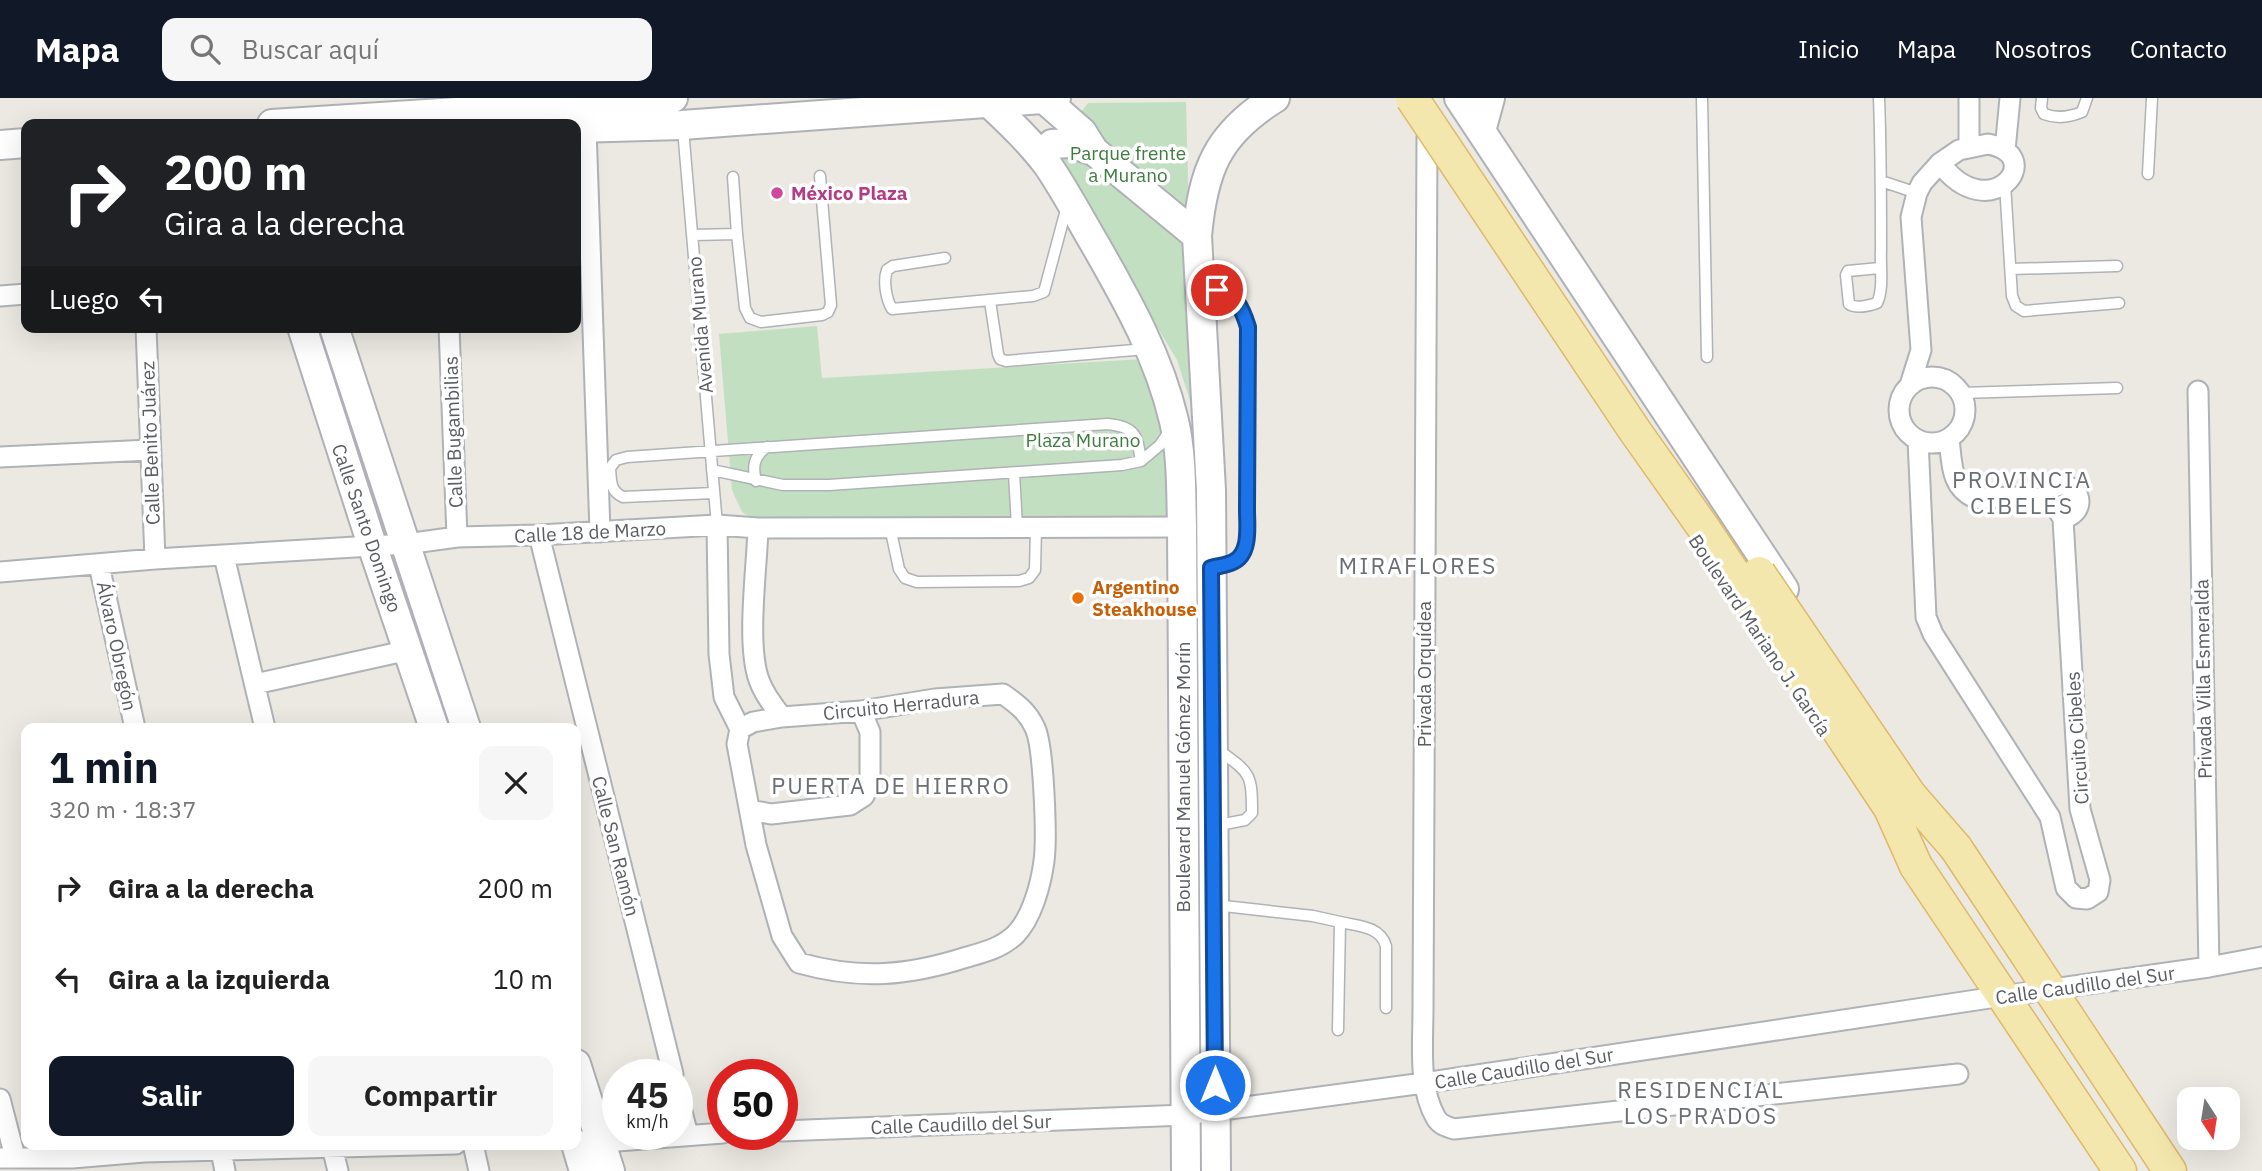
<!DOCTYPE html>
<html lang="es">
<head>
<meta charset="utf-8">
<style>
  body { margin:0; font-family:"IBM Plex Sans",sans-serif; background:#f6f6f6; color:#222; height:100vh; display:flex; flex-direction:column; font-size:26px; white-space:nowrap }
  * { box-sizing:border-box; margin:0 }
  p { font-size:23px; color:#767676 }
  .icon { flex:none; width:38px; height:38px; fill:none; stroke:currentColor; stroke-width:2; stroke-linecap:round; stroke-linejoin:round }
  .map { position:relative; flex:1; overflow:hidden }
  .side { position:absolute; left:21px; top:625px; width:560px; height:427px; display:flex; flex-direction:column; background:#fff; border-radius:14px; box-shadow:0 7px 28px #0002 }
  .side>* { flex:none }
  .banner { position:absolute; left:21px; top:21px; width:560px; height:214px; border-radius:14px; box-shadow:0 7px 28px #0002; background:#202124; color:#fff; overflow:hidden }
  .needle { width:46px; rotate:168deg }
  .buttons { position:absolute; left:2177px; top:989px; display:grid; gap:14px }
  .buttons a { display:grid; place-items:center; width:63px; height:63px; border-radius:14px; background:#fff; box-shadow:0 7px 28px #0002; font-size:35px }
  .speed { position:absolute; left:602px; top:961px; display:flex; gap:14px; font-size:35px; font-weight:700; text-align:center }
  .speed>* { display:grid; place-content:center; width:91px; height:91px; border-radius:50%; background:#fff; box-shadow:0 7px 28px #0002; line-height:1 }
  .speed small { font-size:18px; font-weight:400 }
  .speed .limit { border:10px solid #d22; background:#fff; color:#111 }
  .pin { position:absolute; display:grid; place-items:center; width:60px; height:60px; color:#fff; margin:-30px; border:4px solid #fff; border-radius:50%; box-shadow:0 2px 7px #0007 }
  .me { position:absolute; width:77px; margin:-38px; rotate:0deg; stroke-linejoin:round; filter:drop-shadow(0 0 5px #0008) }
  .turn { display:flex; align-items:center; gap:24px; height:147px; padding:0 28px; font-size:32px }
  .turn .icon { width:91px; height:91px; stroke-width:2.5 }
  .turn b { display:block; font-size:49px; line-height:60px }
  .then { display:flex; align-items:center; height:66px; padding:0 28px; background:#0003; gap:14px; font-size:26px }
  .round { display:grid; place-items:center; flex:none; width:74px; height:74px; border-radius:14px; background:#f6f6f6 }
  .summary { display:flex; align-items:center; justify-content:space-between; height:119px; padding:0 28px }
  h1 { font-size:42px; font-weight:800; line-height:52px; color:#111827 }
  .action { display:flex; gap:14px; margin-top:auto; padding:14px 28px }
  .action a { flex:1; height:80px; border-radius:14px; background:#111827; color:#fff; font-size:28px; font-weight:800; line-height:80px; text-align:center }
  .action a+a { background:#f6f6f6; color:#222 }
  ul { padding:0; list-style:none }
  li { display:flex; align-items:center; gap:21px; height:91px; padding:0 28px }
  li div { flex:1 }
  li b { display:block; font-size:26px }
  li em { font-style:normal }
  header { display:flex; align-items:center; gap:42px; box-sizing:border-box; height:98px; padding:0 35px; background:#111827; color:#fff }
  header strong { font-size:33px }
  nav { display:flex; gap:38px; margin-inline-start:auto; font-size:24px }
  .search { width:490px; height:63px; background:#f6f6f6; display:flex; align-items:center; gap:18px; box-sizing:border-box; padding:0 24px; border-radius:14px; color:#767676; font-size:26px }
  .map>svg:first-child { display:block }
</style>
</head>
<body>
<header>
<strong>Mapa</strong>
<div class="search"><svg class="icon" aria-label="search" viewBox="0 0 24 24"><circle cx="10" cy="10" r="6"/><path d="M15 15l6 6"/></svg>Buscar aquí</div>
<nav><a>Inicio</a><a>Mapa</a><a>Nosotros</a><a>Contacto</a></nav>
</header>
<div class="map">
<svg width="2262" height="1073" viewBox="0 0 2262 1073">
  <rect width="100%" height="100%" fill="#ebe9e2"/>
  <path fill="#c2e0c1" d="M 1186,4 L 1194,315 L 1177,262 L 1059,66 L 1065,34 L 1088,5 Z
    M 817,228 L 822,280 L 1143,261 L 1170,352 L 1169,419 L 755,422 L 742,414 L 732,392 L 719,236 Z"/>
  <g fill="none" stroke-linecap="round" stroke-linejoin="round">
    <defs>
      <path id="lane" d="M 1702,0 L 1707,259
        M 1879,0 C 1881,51 1881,101 1881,152 C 1880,168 1884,191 1877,205 C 1868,208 1856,211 1849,206 L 1846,177 L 1848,173 L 1880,170
        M 2042,0 L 2041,10 L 2044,16 C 2057,21 2070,19 2082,14 L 2087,0
        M 683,31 L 717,427
        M 2148,76 L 2152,0
        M 733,79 L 737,136
        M 1881,83 L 1917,95
        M 2005,86 L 2012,198 L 2016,208 L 2024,213 L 2119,205
        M 692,137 L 737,136 L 745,210 L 750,220 L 761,224 L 822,217 L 828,214 L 831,207 L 820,78
        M 945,160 L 893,168 L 887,172 C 883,183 886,201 892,211 L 1033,198 L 1044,194 L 1067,108
        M 2011,171 L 2117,168
        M 1203,186 C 1230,197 1239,199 1248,229 L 1247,439 C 1241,463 1236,464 1213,469
        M 990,203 L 998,256 L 1000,261 L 1006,263 L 1146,251
        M 1961,295 L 2117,290
        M 1141,363 L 1160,347 L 1170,332
        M 712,372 L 783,387 L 829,387 L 1122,367 L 1141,363 C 1137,337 1136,329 1108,326 L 627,359 L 616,362 L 610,370 C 611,383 610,393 623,399 L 714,395
        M 1014,375 L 1017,429
        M 756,383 C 752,368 754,358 767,349
        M 890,429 L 899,471 L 905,480 L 917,484 L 1019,483 L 1029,480 L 1035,472 L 1036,429
        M 1214,728 L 1245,722 L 1252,715 C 1252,674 1250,675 1217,651
        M 1215,807 L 1313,818 L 1340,824 L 1338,932
        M 1340,824 C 1358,828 1380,828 1386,848 L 1386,910"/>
      <path id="street" d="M 586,30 L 600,434
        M 1427,40 L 1423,912 C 1423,946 1418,989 1436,1020 C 1440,1027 1447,1029 1454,1031 L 1958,976
        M 1988,46 C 2050,58 1989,131 1940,65 L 1959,52 Z
        M 1969,49 L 1969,0
        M 2005,52 L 2010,0
        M 0,198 L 26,196
        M 146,229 L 155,461
        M 449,229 L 457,439
        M1899 312a33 33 0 1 1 66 0a33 33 0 1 1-66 0Z
        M 1910,287 L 1921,252 L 1911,119 L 1917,95 L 1922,85 L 1940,65
        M 2198,293 L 2209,869
        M 1918,342 L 1926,519 L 1933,536 L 2050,719 L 2066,790 L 2076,800 L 2087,801 L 2098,794 L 2100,782 L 2080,711 L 2063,421 C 2048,388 2004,402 1975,400 C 1950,389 1952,364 1949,341
        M 0,359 L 150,352
        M 2044,402 C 2059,365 2102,407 2063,421
        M 717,427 L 719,556 L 724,599 L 740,631
        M 758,430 C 757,470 746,546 759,582 C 764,596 773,608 782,619
        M 539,437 L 673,976
        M 224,458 L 265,630
        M 99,467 L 135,630
        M 0,474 L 155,461 L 406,446 L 457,439 L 539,437 L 717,427 L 758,430 L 1182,429
        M 255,586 L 409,552
        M 1003,596 C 1017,606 1028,614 1035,630 C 1044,649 1047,741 1044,763 C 1041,786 1032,820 1015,837 C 1001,850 985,854 967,859 C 908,878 860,882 799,865 L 782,838 L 756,747 L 737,646 L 740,631 L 753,624 L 782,619 L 861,613 L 935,601 Z
        M 750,712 L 771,716 L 850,707 L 864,698 L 870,683 L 870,634 L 861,613
        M 677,994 L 688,1037
        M 0,1001 L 15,1059
        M 782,1033 L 1185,1017 L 1424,985 L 2003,898 L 2209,869 L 2262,859
        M 591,1045 L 723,1035
        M 473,1046 L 479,1073
        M 332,1049 L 338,1073
        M 221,1053 L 225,1073
        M 0,1060 L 72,1060 L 144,1054 L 456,1046"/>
      <path id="secondary" d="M 984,0 C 1006,21 1029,42 1047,66 C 1065,92 1080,121 1096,148 C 1128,204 1159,259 1174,323 C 1182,357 1181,394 1182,429 L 1186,1073
        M 1043,0 L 1082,34 L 1094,53
        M 1459,0 L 1784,491
        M 272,26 L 673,0
        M 576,30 L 682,27 L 1056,0
        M 1481,33 L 1490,0
        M 1052,46 L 1070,45 L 1094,53 L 1197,138
        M 0,47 L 26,45
        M 302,229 L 372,447 L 434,630
        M 334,229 L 466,630
        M 576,966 L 610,1073
        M 576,1046 L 584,1073
        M 1216,1073 L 1211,392 L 1197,138 C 1203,72 1217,36 1275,0"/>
      <path id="primary" d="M 1956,750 L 2170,1073
        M 1916,768 L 2120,1073"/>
    </defs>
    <use href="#lane" stroke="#afb2b6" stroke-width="13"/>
    <use href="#street" stroke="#afb2b6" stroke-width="23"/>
    <use href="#secondary" stroke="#afb1b6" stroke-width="32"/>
    <use href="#primary" stroke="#dfb967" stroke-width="35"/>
    <use href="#lane" stroke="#fff" stroke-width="10"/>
    <use href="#street" stroke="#fff" stroke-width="19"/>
    <use href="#secondary" stroke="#fff" stroke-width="28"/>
    <use href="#primary" stroke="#f4e7ae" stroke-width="32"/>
    <defs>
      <path id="primary-bridge" d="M 1412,0 L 1635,333 L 1705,432 L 1890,710 L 1916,768
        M 1759,475 L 1910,697 L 1956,750"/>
    </defs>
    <use href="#primary-bridge" stroke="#dfb967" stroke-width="35" stroke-linecap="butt"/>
    <use href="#primary-bridge" stroke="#f4e7ae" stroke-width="32"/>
  </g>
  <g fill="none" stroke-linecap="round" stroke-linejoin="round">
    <defs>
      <path id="route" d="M 1215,987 L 1211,470 C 1218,468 1227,467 1233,464 C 1251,456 1247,428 1247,412 L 1248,229 C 1241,207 1238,201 1217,192"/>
    </defs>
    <use href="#route" stroke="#114b97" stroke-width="18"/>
    <use href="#route" stroke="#1a73e8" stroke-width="12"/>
  </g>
  <circle fill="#d1479c" stroke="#fff" stroke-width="2.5" cx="777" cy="95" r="7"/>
  <circle fill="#e8710a" stroke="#fff" stroke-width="2.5" cx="1078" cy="500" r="7"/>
  <g text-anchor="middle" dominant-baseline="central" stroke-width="7" stroke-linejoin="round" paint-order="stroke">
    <g font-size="19" fill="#3e7c3f" stroke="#fff">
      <text x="1128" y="55">Parque frente<tspan x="1128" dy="22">a Murano</tspan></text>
      <text x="1083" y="342">Plaza Murano</text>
    </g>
    <g font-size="19" font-weight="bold" fill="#b23c85" stroke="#fff" text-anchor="start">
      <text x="791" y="95">México Plaza</text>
    </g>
    <g font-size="19" fill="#5a5d61" stroke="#fff">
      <text transform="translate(700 227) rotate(-95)">Avenida Murano</text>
      <text transform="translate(453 334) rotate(-92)">Calle Bugambilias</text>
      <text transform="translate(150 345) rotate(-92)">Calle Benito Juárez</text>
      <text transform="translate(367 430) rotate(71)">Calle Santo Domingo</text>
      <text transform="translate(590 434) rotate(-3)">Calle 18 de Marzo</text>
      <text transform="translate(1760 537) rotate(56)">Boulevard Mariano J. García</text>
      <text transform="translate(117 548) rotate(78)">Álvaro Obregón</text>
      <text transform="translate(1424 576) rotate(-90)">Privada Orquídea</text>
      <text transform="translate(2203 581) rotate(-91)">Privada Villa Esmeralda</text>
      <text transform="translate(901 607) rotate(-6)">Circuito Herradura</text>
      <text transform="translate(2077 640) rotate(-94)">Circuito Cibeles</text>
      <text transform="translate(1183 679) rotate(-90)">Boulevard Manuel Gómez Morín</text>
      <text transform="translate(616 748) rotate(76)">Calle San Ramón</text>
      <text transform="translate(2085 887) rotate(-8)">Calle Caudillo del Sur</text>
      <text transform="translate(1524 970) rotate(-9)">Calle Caudillo del Sur</text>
      <text transform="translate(961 1026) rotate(-2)">Calle Caudillo del Sur</text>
    </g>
    <g font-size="19" font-weight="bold" fill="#c56008" stroke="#fff" text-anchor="start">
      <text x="1092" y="489">Argentino<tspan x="1092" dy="22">Steakhouse</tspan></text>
    </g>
    <g font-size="23" letter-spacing="2" fill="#6b6f73" stroke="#fff">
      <text x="2022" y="381">PROVINCIA<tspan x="2022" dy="26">CIBELES</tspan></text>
      <text x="1418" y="467">MIRAFLORES</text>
      <text x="891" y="687">PUERTA DE HIERRO</text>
      <text x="1701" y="991">RESIDENCIAL<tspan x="1701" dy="26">LOS PRADOS</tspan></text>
    </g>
  </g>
</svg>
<div class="buttons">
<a><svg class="needle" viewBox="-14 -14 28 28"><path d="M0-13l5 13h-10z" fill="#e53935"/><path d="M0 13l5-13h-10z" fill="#767676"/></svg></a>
</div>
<div class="speed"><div>45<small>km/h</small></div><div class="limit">50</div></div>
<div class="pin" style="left:1217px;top:192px;background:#d93025"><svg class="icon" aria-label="arrive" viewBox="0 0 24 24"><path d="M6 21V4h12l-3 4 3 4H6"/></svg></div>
<svg class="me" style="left:1215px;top:987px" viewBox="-20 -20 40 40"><circle r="17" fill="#1a73e8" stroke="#fff" stroke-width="3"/><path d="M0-11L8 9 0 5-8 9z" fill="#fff"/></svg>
<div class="banner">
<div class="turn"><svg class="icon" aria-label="right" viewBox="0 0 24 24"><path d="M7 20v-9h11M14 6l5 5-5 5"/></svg><div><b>200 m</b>Gira a la derecha</div></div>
<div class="then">Luego<svg class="icon" aria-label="left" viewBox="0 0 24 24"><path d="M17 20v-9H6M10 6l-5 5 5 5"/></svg></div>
</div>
<section class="side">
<div class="summary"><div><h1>1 min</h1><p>320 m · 18:37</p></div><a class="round"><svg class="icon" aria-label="close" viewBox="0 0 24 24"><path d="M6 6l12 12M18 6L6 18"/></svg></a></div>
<ul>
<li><svg class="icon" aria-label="right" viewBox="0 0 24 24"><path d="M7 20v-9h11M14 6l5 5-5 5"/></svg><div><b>Gira a la derecha</b></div><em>200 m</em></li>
<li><svg class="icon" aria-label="left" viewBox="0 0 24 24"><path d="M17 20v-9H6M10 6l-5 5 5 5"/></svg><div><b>Gira a la izquierda</b></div><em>10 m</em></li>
</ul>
<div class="action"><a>Salir</a><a>Compartir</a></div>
</section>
</div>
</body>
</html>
